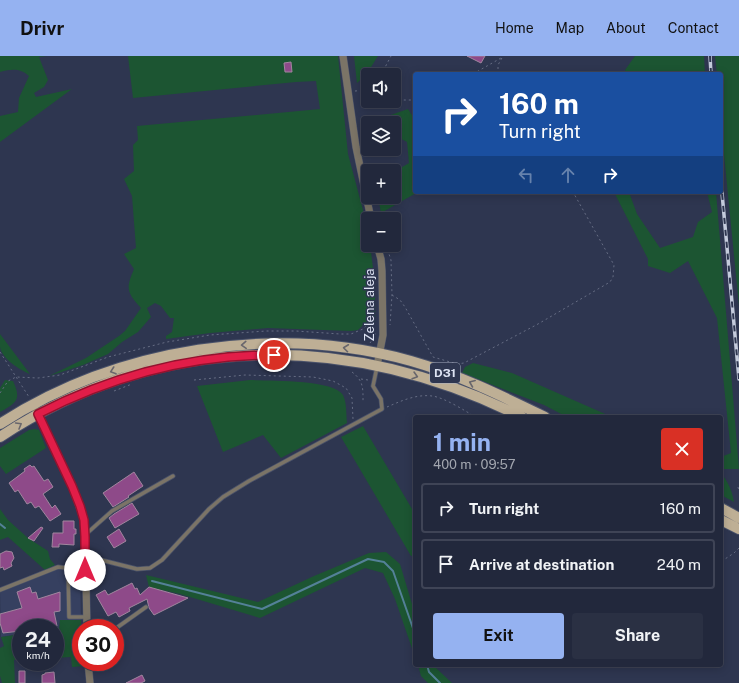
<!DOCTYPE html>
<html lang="en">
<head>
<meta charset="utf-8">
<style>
  body { margin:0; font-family:"Public Sans",sans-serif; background:#2a3043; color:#f1f3f6; height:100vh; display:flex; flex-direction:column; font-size:15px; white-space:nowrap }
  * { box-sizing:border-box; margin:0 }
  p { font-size:13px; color:#a2a6af }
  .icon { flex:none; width:22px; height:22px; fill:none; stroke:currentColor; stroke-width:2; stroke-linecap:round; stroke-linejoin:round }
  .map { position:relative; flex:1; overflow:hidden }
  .side { position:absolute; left:413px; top:359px; width:310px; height:252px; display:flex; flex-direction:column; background:#22283c; border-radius:4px; box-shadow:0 2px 10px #0003,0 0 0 1px #3f4456 }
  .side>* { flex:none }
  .hud { position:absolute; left:413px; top:16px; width:310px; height:122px; border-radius:4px; box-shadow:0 2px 10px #0003,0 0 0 1px #3f4456; background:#1a4fa0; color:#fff; overflow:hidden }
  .buttons { position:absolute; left:361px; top:12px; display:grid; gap:8px }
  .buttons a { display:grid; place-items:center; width:40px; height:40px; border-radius:4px; background:#22283c; box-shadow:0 2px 10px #0003,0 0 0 1px #3f4456; font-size:20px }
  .speed { position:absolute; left:12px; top:563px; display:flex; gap:8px; font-size:20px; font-weight:700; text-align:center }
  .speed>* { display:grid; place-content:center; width:52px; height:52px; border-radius:50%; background:#22283c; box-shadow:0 2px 10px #0003,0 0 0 1px #3f4456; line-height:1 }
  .speed small { font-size:10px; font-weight:400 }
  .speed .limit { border:6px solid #d22; background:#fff; color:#111 }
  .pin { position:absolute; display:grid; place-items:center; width:34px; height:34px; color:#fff; margin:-17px; border:2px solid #fff; border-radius:50%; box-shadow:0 1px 4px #0007 }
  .me { position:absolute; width:44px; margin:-22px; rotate:0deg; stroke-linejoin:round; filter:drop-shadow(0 0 3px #0008) }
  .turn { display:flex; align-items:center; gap:14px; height:84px; padding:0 20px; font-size:18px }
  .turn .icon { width:52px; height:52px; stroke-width:2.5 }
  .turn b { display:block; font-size:28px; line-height:34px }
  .lanes { display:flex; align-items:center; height:38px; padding:0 20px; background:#0003; justify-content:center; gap:20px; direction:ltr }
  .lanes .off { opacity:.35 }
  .round { display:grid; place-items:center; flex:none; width:42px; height:42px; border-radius:4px; background:#2a3043 }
  .head { display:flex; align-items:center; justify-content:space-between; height:68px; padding:0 20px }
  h1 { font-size:24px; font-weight:700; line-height:30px; color:#95b2f1 }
  .primary-button { display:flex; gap:8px; margin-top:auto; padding:8px 20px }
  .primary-button a { flex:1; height:46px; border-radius:4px; background:#95b2f1; color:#111; font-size:16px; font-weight:700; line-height:46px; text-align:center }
  .primary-button a+a { background:#2a3043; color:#f1f3f6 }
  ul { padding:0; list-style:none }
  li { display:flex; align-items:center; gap:12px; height:50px; margin:0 8px 6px; padding:0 12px; border:2px solid #3f4456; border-radius:4px }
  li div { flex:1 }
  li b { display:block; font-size:15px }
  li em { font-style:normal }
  header { display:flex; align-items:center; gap:24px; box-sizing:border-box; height:56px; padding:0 20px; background:#95b2f1; color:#111 }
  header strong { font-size:19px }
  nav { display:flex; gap:22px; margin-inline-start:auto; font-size:14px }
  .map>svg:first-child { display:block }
</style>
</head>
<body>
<header>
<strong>Drivr</strong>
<nav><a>Home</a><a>Map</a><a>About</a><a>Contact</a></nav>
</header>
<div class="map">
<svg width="739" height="627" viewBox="0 0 739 627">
  <rect width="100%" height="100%" fill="#2e3650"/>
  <path fill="#364060" d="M 55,509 L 80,511 L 81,564 L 60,564 L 59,573 L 21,572 L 21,578 L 1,581 L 0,532 Z"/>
  <path fill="#1c5532" d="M 0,0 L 47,0 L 39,1 L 48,24 L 44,31 L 34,37 L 36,41 L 72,33 L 0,86 L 0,60 L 18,56 L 19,42 L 29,20 C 20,12 12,13 0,16 Z
    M 128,0 L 338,0 L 348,98 L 367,169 L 368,189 L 370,189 C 374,215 376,241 375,267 L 364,268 L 358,274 L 351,275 L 268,272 L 210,277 L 166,283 L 166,280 L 172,276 L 174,262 L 170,262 L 161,250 L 155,247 L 147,252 L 151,261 L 138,276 L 122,286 L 108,298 L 83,309 L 49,320 L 86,302 L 119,280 L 125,275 L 141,252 C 126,236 126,232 134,213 L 124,198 L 136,192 L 132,140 L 124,123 L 134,115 L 133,89 L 138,84 L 137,70 L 320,53 L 316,25 L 296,26 L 133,42 Z
    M 354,0 L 378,0 L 366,19 L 357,27 Z
    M 635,0 L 704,0 L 705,18 L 626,18 L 625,14 Z
    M 715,0 L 739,0 L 739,250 L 721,68 L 721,18 L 717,18 Z
    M 408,53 L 415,64 L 415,136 L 418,136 L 381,157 L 379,146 L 382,141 L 394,141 L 394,116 L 409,107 L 407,86 L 394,79 L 394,67 L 387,67 L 385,61 Z
    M 614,136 L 629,136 L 637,158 L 660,192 L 693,181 L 698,166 L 712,156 L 707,136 L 716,136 L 739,413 L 721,413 L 721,401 L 731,397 L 717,262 L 688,205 L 670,217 L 648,210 L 648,203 Z
    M 0,278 L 30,318 C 20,314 2,303 0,291 C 0,287 0,282 0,278 Z
    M 473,307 L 512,317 L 612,361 L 567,361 L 544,349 L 462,317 L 465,311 Z
    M 5,324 L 13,325 C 22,344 16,347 0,356 L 0,332 Z
    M 250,324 C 268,325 334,323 343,339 C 347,347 346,358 347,367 L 281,402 L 263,379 L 223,396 L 197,330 Z
    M 363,370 L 415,458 L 415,499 L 411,500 L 341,381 Z
    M 35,373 L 39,374 L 46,392 L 6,418 L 0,410 L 0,392 L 29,374 Z
    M 721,417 C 728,426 732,434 734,446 L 721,439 Z
    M 0,453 L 8,464 L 28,482 L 48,495 L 50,503 L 55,509 L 45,514 L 8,481 L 0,484 Z
    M 386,496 L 400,508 L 415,558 L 415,601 L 395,543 L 383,517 L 365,512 L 260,562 L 180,538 L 149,531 L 146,519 L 258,546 L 314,520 L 369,497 Z
    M 60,564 L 81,564 L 81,606 L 83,606 L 84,610 L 72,611 L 71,601 L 55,602 L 55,573 L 59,573 Z
    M 21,578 L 21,603 L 14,604 L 15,627 L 2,627 L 0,620 L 0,592 L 4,590 L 1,581 Z
    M 418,609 L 434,609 L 436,612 L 452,627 L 428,627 L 421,620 Z"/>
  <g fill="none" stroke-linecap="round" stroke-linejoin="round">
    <path stroke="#548198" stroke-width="2" d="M 0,468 L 5,472
      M 152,525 L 262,553 L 368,503 L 384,506 L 393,515 L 415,578
      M 427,609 L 429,616 L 440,627"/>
  </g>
  <path fill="#8e4a89" stroke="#a1869e" d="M 467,0 L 485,0 L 481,7 Z
    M 291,6 L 292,16 L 285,16 L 284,7 Z
    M 30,409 L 32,411 L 34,410 L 44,425 L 48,423 L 53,431 L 43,438 L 52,452 L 55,449 L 61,458 L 50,465 L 39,450 L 35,452 L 31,446 L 27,448 L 18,434 L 15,436 L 9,427 L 25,415 L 24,413 Z
    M 134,416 L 143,430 L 128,440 L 129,441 L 113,451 L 103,437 Z
    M 132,447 L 139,458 L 115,472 L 109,462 L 114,458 Z
    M 63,465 L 74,465 L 74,473 L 76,473 L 76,478 L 74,478 L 74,489 L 59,488 L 59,491 L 52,491 L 53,477 L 63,477 Z
    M 41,471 L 43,472 L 34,485 L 28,482 Z
    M 119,473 L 126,485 L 114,492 L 107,481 Z
    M 6,495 L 12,496 L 14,502 L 11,507 L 12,510 L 4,514 L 3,511 L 0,512 L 0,498 Z
    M 132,527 L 135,533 L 137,532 L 140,539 L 149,531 L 188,542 L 154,559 L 149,552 L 147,543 L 129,552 L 130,555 L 119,561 L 116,556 L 108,560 L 96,539 L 105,534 L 108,539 Z
    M 30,531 L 32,537 L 36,536 L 38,543 L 60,536 L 60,555 L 54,556 L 57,570 L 41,572 L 21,572 L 21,575 L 3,577 L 0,567 L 0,558 L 22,552 L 17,536 Z
    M 19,615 L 25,615 L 25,627 L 19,627 Z
    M 54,616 L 55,627 L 42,627 L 42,619 L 45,618 L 45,617 Z
    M 142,619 L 145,625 L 141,627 L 126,627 Z"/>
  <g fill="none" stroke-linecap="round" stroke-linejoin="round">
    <defs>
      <path id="service" d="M 85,479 L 112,455 L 173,420
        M 86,504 L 97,503 L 137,513 L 150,512 L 162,504 L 209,453 L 223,441 L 249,425 L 382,353 L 381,343 L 373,330 L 377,311
        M 68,512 L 69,561 L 86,561
        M 0,534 L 58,511 L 85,514
        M 115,573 L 146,551"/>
      <path id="minor" d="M 343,0 L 356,91 L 371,163
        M 377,310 L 383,279 L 382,215 L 381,203 L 377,189
        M 33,348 L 72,430 L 84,464 L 85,481 L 87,572
        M 88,606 L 90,627"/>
      <path id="primary" d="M 0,368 C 117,292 276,267 411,305 C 457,318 502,340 545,361
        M 0,381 C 163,274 351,276 522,361
        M 721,452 L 739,462
        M 721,464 L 739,473"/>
    </defs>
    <use href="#service" stroke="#4a526a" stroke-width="5"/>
    <use href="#minor" stroke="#4a526a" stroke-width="8"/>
    <use href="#primary" stroke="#4a526a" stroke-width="12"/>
    <path stroke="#666d84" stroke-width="1" stroke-dasharray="2 3" stroke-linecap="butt" d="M 473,18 L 501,2
      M 498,18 L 498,9 L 503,0
      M 381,19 L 391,0
      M 355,35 L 368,34
      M 394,42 L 403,44 L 415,44
      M 386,189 L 391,204 L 392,239 L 390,269
      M 392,239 L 400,244 L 405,251 L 433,301 L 457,308 L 464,307 L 538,268 L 610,226 L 613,221 L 614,209 L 573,136
      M 370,287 L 373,283 L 374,278 L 377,278
      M 0,296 L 29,341
      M 352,316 C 364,325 363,333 363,347
      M 361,323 L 368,324
      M 194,324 L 245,319 L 313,321 L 333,325 L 346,332 L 352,342 L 353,363
      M 114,335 L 132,328
      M 0,337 L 8,325 L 16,321 L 38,322 L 60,319 L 108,301 L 167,286 L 210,279 L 266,275 L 296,275 L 340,278 L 351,278 L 363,273 L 367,269
      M 387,351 C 401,345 416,338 432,340 C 443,341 466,355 475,361
      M 738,431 L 739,435
      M 721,502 L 725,503 L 734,497 L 739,492"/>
    <use href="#service" stroke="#7b7467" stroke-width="3.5"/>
    <use href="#minor" stroke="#7b7467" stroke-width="7"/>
    <use href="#primary" stroke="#beaf95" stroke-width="10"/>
    <defs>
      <path id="rail" d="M 710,0 L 711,18
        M 721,126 L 739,323"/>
    </defs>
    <use href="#rail" stroke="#c4cbdc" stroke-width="3.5"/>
    <use href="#rail" stroke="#2e3650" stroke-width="2" stroke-dasharray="6" stroke-linecap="butt"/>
  </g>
  <defs><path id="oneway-chevron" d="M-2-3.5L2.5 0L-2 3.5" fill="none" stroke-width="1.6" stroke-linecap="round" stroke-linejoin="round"/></defs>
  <g stroke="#68666c">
    <use href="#oneway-chevron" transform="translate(244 289) rotate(177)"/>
    <use href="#oneway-chevron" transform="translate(346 292) rotate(-173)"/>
    <use href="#oneway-chevron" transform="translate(113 315) rotate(161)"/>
    <use href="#oneway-chevron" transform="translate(415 320) rotate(16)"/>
    <use href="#oneway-chevron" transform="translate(472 327) rotate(-158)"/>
    <use href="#oneway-chevron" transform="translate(19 369) rotate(-30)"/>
  </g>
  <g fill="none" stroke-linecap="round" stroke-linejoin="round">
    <defs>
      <path id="route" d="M 85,514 L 85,481 L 84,464 L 80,450 L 72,430 L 38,358 C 112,320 191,299 274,299"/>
    </defs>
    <use href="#route" stroke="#92132f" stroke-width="10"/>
    <use href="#route" stroke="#e11d48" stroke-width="7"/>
  </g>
  <g text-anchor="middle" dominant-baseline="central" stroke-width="3" stroke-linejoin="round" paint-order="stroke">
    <rect fill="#2e3650" stroke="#a8afc2" stroke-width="1" x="430" y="307" width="30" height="20" rx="3"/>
    <g font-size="12" font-weight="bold" fill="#dde3f3">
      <text x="445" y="317">D31</text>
    </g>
    <g font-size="13" fill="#dde3f3" stroke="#2e3650">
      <text transform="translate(369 249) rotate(-90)">Zelena aleja</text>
    </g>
  </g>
</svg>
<div class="buttons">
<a><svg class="icon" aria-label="sound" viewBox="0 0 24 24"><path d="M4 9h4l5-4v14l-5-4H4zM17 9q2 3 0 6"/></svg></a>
<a><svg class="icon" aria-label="layers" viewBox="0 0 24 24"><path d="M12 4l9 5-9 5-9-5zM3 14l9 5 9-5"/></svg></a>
<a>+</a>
<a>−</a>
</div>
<div class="speed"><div>24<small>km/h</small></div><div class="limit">30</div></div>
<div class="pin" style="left:274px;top:299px;background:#d93025"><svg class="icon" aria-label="arrive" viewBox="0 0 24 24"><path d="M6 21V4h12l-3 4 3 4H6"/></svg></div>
<svg class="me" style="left:85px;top:514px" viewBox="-20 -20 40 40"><circle r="19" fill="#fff"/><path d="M0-13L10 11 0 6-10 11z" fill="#e11d48"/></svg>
<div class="hud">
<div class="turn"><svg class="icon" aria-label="right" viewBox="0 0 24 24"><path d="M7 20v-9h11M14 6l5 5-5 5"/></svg><div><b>160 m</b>Turn right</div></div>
<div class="lanes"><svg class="icon off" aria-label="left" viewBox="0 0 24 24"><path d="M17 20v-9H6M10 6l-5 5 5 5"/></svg><svg class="icon off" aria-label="ahead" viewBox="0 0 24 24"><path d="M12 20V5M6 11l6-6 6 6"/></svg><svg class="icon" aria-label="right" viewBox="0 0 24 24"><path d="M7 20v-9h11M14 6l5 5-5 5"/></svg></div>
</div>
<section class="side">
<div class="head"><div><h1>1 min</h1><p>400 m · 09:57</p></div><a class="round" style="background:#d93025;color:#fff"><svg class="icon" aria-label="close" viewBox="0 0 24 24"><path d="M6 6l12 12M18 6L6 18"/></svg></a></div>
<ul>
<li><svg class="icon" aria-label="right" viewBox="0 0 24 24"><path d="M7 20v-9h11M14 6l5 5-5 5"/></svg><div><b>Turn right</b></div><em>160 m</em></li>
<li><svg class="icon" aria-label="arrive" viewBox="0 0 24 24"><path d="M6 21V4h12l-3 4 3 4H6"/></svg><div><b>Arrive at destination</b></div><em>240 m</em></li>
</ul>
<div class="primary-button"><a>Exit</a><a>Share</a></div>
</section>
</div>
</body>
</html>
